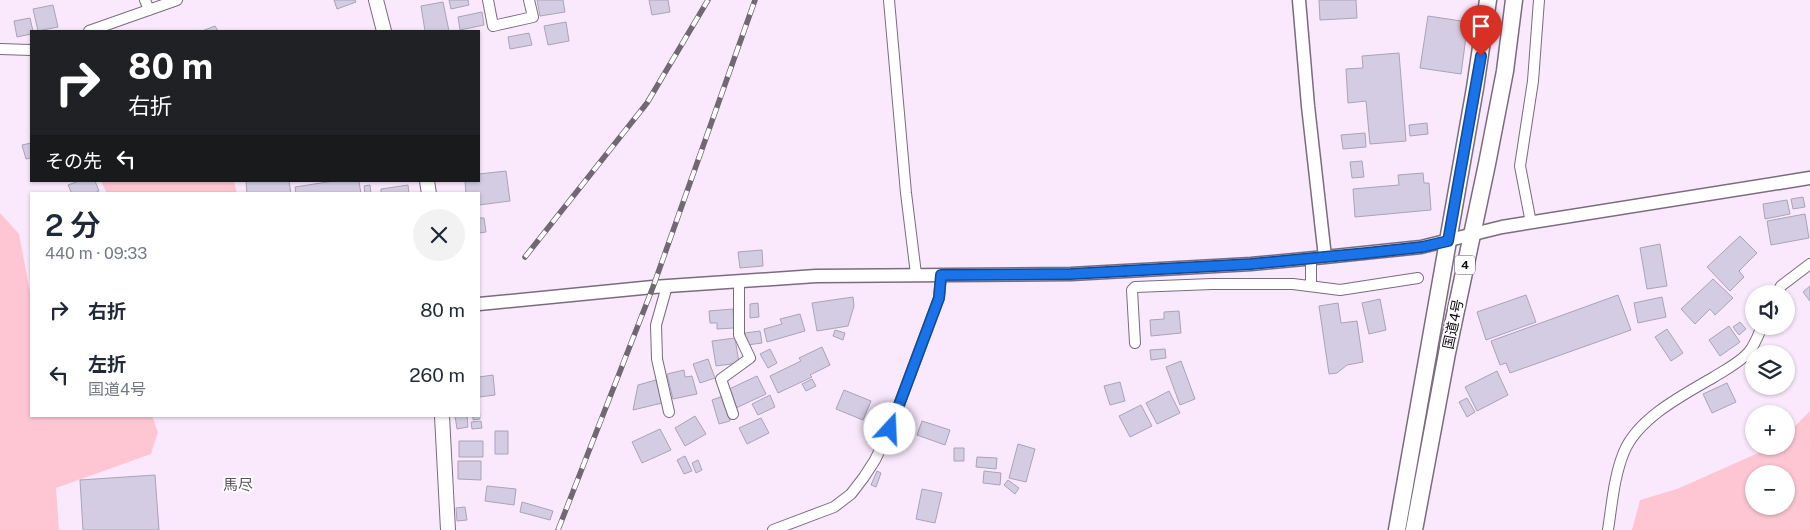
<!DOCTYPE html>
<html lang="ja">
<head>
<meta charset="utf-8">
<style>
  body { margin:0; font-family:"Public Sans","Noto Sans JP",sans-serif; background:#f2f2f3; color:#1f2937; height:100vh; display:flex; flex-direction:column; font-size:19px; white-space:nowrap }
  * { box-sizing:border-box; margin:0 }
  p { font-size:16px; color:#747a83 }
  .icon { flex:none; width:28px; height:28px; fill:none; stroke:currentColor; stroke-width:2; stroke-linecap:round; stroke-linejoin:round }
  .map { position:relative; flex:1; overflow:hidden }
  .side { position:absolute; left:30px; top:192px; width:450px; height:225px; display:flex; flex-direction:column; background:#fff; border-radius:0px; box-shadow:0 1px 4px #0004 }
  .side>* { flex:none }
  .top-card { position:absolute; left:30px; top:30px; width:450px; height:152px; border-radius:0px; box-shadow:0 1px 4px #0004; background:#202124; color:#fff; overflow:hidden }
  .fabs { position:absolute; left:1745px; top:285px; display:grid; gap:10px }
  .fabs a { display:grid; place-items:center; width:50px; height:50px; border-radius:50%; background:#fff; box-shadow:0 1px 4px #0004; font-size:25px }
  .pin { position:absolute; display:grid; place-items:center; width:42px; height:42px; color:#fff; margin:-51px -21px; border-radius:50% 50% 50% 0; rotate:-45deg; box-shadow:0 0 5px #0007 }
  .pin .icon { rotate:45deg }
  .me { position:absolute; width:55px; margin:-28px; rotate:20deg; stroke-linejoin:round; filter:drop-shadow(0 0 4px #0008) }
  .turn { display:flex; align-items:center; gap:18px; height:105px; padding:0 15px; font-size:22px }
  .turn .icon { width:65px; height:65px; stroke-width:2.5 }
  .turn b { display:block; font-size:35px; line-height:42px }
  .then { display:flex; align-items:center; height:48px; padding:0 15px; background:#0003; gap:10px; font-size:19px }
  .round { display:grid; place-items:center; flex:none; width:52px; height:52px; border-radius:26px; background:#f2f2f3 }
  .headline { display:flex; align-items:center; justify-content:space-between; height:85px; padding:0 15px }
  h1 { font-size:30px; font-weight:600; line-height:38px }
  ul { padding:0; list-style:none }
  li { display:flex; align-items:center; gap:15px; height:65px; padding:0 15px }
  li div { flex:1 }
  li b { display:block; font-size:19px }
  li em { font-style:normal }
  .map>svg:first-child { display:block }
</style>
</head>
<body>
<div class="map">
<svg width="1810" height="530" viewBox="0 0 1810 530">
  <rect width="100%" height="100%" fill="#fae9fd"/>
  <path fill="#fdc6d2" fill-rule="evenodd" d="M 101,181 L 234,181 L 237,194 L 107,194 Z
    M 0,213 L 19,234 L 31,297 L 31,416 L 152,416 L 158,432 L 151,454 L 56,488 L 59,530 L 0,530 Z
    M 1810,411 L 1810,530 L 1632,530 L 1640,500 L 1677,489 L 1774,446 L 1786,446 L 1786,435 ZM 1754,474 L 1786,474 L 1786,506 L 1754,506 Z"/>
  <path fill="#d3cce3" stroke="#a9a3b9" d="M 334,0 L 355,0 L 356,2 L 337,9 Z
    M 449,0 L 468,0 L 469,5 L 451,9 Z
    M 537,0 L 563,0 L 565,12 L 540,16 Z
    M 649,0 L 668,0 L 670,12 L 652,15 Z
    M 1319,0 L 1356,0 L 1357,18 L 1320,20 Z
    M 443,2 L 449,31 L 425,31 L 421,6 Z
    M 53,5 L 58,27 L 38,31 L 33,9 Z
    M 482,12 L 484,25 L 460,30 L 458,17 Z
    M 1428,16 L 1468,22 L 1461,74 L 1420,68 Z
    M 30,18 L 33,31 L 31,34 L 17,37 L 14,21 Z
    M 566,22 L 569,41 L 548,45 L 544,26 Z
    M 215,26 L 218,31 L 202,31 Z
    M 529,33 L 532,45 L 510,49 L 508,37 Z
    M 1399,53 L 1406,141 L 1370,144 L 1366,101 L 1348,103 L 1346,69 L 1363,68 L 1362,56 Z
    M 1427,123 L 1428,134 L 1410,136 L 1409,125 Z
    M 1365,133 L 1366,147 L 1343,149 L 1341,135 Z
    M 31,143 L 31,158 L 26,159 L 22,145 Z
    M 1362,161 L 1364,177 L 1352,178 L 1350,162 Z
    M 506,171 L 510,201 L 479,205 L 479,194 L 466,194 L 465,181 L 479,181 L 479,174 Z
    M 1423,173 L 1424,183 L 1429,183 L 1431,210 L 1355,217 L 1353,189 L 1399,185 L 1398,175 Z
    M 79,181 L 95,181 L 99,191 L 92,194 L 72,194 L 68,185 Z
    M 246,181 L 289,181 L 291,194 L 247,194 Z
    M 334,181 L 359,181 L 361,194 L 296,194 L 295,187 Z
    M 370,185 L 371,194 L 365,194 L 364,186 Z
    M 408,185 L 409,194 L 381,194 L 381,189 Z
    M 1803,197 L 1805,207 L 1793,209 L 1791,199 Z
    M 1787,200 L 1790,214 L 1765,219 L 1763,204 Z
    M 1805,214 L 1809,238 L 1771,245 L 1767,221 Z
    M 479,218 L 484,218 L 486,232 L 479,233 Z
    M 1740,236 L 1757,253 L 1739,271 L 1744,277 L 1730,291 L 1707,267 Z
    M 1660,244 L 1667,286 L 1647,289 L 1640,248 Z
    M 762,250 L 763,266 L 740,268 L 738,252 Z
    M 1713,279 L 1733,298 L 1715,315 L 1710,309 L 1695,324 L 1681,309 Z
    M 1810,286 L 1810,301 L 1803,292 Z
    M 1526,295 L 1536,322 L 1486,340 L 1477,312 Z
    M 1618,295 L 1631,330 L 1510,373 L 1506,363 L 1500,365 L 1491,341 Z
    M 853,297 L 854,306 L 848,326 L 817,331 L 812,303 Z
    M 1662,297 L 1666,317 L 1638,323 L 1634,303 Z
    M 1380,299 L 1386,330 L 1369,334 L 1362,303 Z
    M 758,303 L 759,317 L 750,318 L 750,304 Z
    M 1338,303 L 1341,323 L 1357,321 L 1363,362 L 1347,365 L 1337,373 L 1329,374 L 1319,306 Z
    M 733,309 L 734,328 L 717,329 L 717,323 L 710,323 L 709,311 Z
    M 1179,311 L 1181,333 L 1151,336 L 1150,320 L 1164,319 L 1164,312 Z
    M 800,314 L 805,331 L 767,342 L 764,329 L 782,324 L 780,319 Z
    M 1740,322 L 1746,329 L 1739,335 L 1733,327 Z
    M 1729,326 L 1740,342 L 1720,356 L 1709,340 Z
    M 1667,329 L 1683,353 L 1671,361 L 1655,337 Z
    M 835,330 L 845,333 L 843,340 L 833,336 Z
    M 760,331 L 762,343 L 747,345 L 745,333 Z
    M 735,338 L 739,363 L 716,366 L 712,341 Z
    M 822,347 L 830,365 L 810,375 L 812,377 L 778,393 L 770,376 L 801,361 L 799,358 Z
    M 770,349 L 777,363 L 768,368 L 760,354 Z
    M 1165,349 L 1166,358 L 1151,360 L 1150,350 Z
    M 708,359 L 715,378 L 700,383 L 693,364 Z
    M 1181,361 L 1195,399 L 1180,405 L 1166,367 Z
    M 684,370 L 685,377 L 692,376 L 697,394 L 673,399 L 667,374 Z
    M 1497,371 L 1508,395 L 1477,411 L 1465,387 Z
    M 493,375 L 495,395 L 479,397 L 479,377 Z
    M 757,376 L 766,394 L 736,408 L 727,390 Z
    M 812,379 L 816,386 L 806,391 L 802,384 Z
    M 656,380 L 662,403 L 633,410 L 638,385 Z
    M 1120,382 L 1125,401 L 1110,405 L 1104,386 Z
    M 1727,383 L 1736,402 L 1712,413 L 1703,394 Z
    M 844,390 L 871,401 L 863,420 L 836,409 Z
    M 1169,391 L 1180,413 L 1157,424 L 1146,403 Z
    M 770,395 L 775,407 L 758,415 L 752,404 Z
    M 723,396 L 730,421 L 719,424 L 712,400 Z
    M 1467,398 L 1475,412 L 1467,417 L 1459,402 Z
    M 1141,405 L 1152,426 L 1130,437 L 1119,416 Z
    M 479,406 L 480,419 L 473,420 L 473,416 L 479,416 Z
    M 455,416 L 467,416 L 468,427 L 457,429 Z
    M 695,416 L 706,434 L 685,446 L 675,428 Z
    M 761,418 L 769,433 L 747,444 L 739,428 Z
    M 481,421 L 482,428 L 472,429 L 471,422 Z
    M 922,421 L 950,430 L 945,445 L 917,435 Z
    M 660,429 L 671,450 L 642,463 L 632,442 Z
    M 495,431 L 508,431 L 508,454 L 495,454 Z
    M 459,441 L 483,441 L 483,457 L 459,457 Z
    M 1018,444 L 1035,449 L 1026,482 L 1009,478 Z
    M 954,448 L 964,448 L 964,461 L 954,461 Z
    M 685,456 L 692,471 L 684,474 L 677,460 Z
    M 977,457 L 997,458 L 996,469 L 976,467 Z
    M 698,460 L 702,470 L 696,473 L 692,463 Z
    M 458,461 L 481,461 L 481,480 L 458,479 Z
    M 877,471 L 881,473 L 876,487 L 871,485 Z
    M 984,471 L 1001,473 L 1000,485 L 983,483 Z
    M 155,475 L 159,530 L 83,530 L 80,480 Z
    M 1008,480 L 1019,488 L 1015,494 L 1004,485 Z
    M 487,486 L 516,489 L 514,505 L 485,501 Z
    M 922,489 L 942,493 L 935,523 L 916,519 Z
    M 522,502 L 553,511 L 550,520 L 520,512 Z
    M 465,507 L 467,520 L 457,521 L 456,508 Z"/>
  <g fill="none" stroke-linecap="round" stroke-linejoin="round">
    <defs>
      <path id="minor" d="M 145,0 L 149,10
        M 488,0 L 493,26 L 533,17 L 529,0
        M 889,0 L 906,193 L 916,274
        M 89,31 L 177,0
        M 0,49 L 31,50
        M 1531,223 L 1520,166 L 1533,81 L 1539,0
        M 1311,258 L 1311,286
        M 667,286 L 656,325 L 657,359 L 669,412
        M 1777,294 L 1781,286 L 1810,264
        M 1135,343 L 1132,290 L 1135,287 L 1212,284 L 1293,284 L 1340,290 L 1418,278
        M 733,414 L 721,379 L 750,358 L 739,335 L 739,282
        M 773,530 L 834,507 L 851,494 L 864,477 L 875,460 L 890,429 L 939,298 L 941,275
        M 1608,530 C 1612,504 1614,476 1624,452 C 1638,418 1683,395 1714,377 C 1725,370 1739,363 1748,353 C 1755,345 1758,336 1762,326"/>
      <path id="tertiary" d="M 1299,0 L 1308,106 L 1325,257
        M 479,304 L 653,287 L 816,276 L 1071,274 L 1251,264 L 1325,257 L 1421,247 L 1502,227 L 1810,178"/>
      <path id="secondary" d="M 376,0 L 384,31
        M 427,181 L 429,194
        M 442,416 L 448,530"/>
      <path id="trunk" d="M 1397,530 L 1475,88 L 1488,0
        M 1414,530 L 1447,353 L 1487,164 L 1505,71 L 1514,0"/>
    </defs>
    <use href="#minor" stroke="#7a6b7d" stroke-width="12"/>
    <use href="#tertiary" stroke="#7a6b7d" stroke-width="15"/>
    <use href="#secondary" stroke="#7a6b7d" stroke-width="16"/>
    <use href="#trunk" stroke="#7a6b7d" stroke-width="19"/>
    <use href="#minor" stroke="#fff" stroke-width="10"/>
    <use href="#tertiary" stroke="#fff" stroke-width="12"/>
    <use href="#secondary" stroke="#fff" stroke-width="14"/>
    <use href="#trunk" stroke="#fff" stroke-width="16"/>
    <defs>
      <path id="rail" d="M 525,257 L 647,103 L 708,0
        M 558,530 L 653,287 L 755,0"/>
    </defs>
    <use href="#rail" stroke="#726874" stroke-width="5.5"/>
    <use href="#rail" stroke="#fff" stroke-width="4" stroke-dasharray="11" stroke-linecap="butt"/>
  </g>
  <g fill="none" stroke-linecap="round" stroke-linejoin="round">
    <defs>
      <path id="route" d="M 890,429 L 939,298 L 941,275 L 1071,274 L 1251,264 L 1367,253 L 1422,247 L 1448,241 L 1481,56"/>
    </defs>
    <use href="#route" stroke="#114b97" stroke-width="12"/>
    <use href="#route" stroke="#1a73e8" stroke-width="9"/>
  </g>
  <g text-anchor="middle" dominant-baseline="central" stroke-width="4" stroke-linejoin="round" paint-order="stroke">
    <rect fill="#fff" stroke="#575458" stroke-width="1" x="1455" y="255.5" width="20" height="19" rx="4"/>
    <g font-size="12" font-weight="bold" fill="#0f0a10">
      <text x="1465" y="265">4</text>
    </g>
    <g font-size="14" fill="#0f0a10" stroke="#fff">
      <text transform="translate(1453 324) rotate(-78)">国道4号</text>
    </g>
    <g font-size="15" fill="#5f5162" stroke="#fff">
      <text x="238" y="484">馬尽</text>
    </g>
  </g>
</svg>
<div class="fabs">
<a><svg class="icon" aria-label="sound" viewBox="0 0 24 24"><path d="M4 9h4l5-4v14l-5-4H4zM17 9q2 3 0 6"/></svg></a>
<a><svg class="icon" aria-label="layers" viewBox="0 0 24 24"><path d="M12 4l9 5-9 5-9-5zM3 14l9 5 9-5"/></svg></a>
<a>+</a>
<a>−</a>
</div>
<div class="pin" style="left:1481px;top:56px;background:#d93025"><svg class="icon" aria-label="arrive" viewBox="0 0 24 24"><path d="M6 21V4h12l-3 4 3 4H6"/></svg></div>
<svg class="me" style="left:890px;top:429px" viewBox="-20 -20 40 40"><circle r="19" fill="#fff"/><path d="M0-13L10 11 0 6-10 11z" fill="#1a73e8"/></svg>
<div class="top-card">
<div class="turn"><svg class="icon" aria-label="right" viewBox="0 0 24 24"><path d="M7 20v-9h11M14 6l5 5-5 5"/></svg><div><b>80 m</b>右折</div></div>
<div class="then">その先<svg class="icon" aria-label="left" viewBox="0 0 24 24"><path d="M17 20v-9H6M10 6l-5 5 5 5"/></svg></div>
</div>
<section class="side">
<div class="headline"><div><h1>2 分</h1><p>440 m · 09:33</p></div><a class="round"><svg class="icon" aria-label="close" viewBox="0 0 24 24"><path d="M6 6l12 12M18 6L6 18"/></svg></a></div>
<ul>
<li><svg class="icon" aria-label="right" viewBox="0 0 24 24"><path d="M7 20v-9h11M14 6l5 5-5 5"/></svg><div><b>右折</b></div><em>80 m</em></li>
<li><svg class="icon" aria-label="left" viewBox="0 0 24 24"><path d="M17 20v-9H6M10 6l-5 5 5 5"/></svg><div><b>左折</b><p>国道4号</p></div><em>260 m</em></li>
</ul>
</section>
</div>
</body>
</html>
